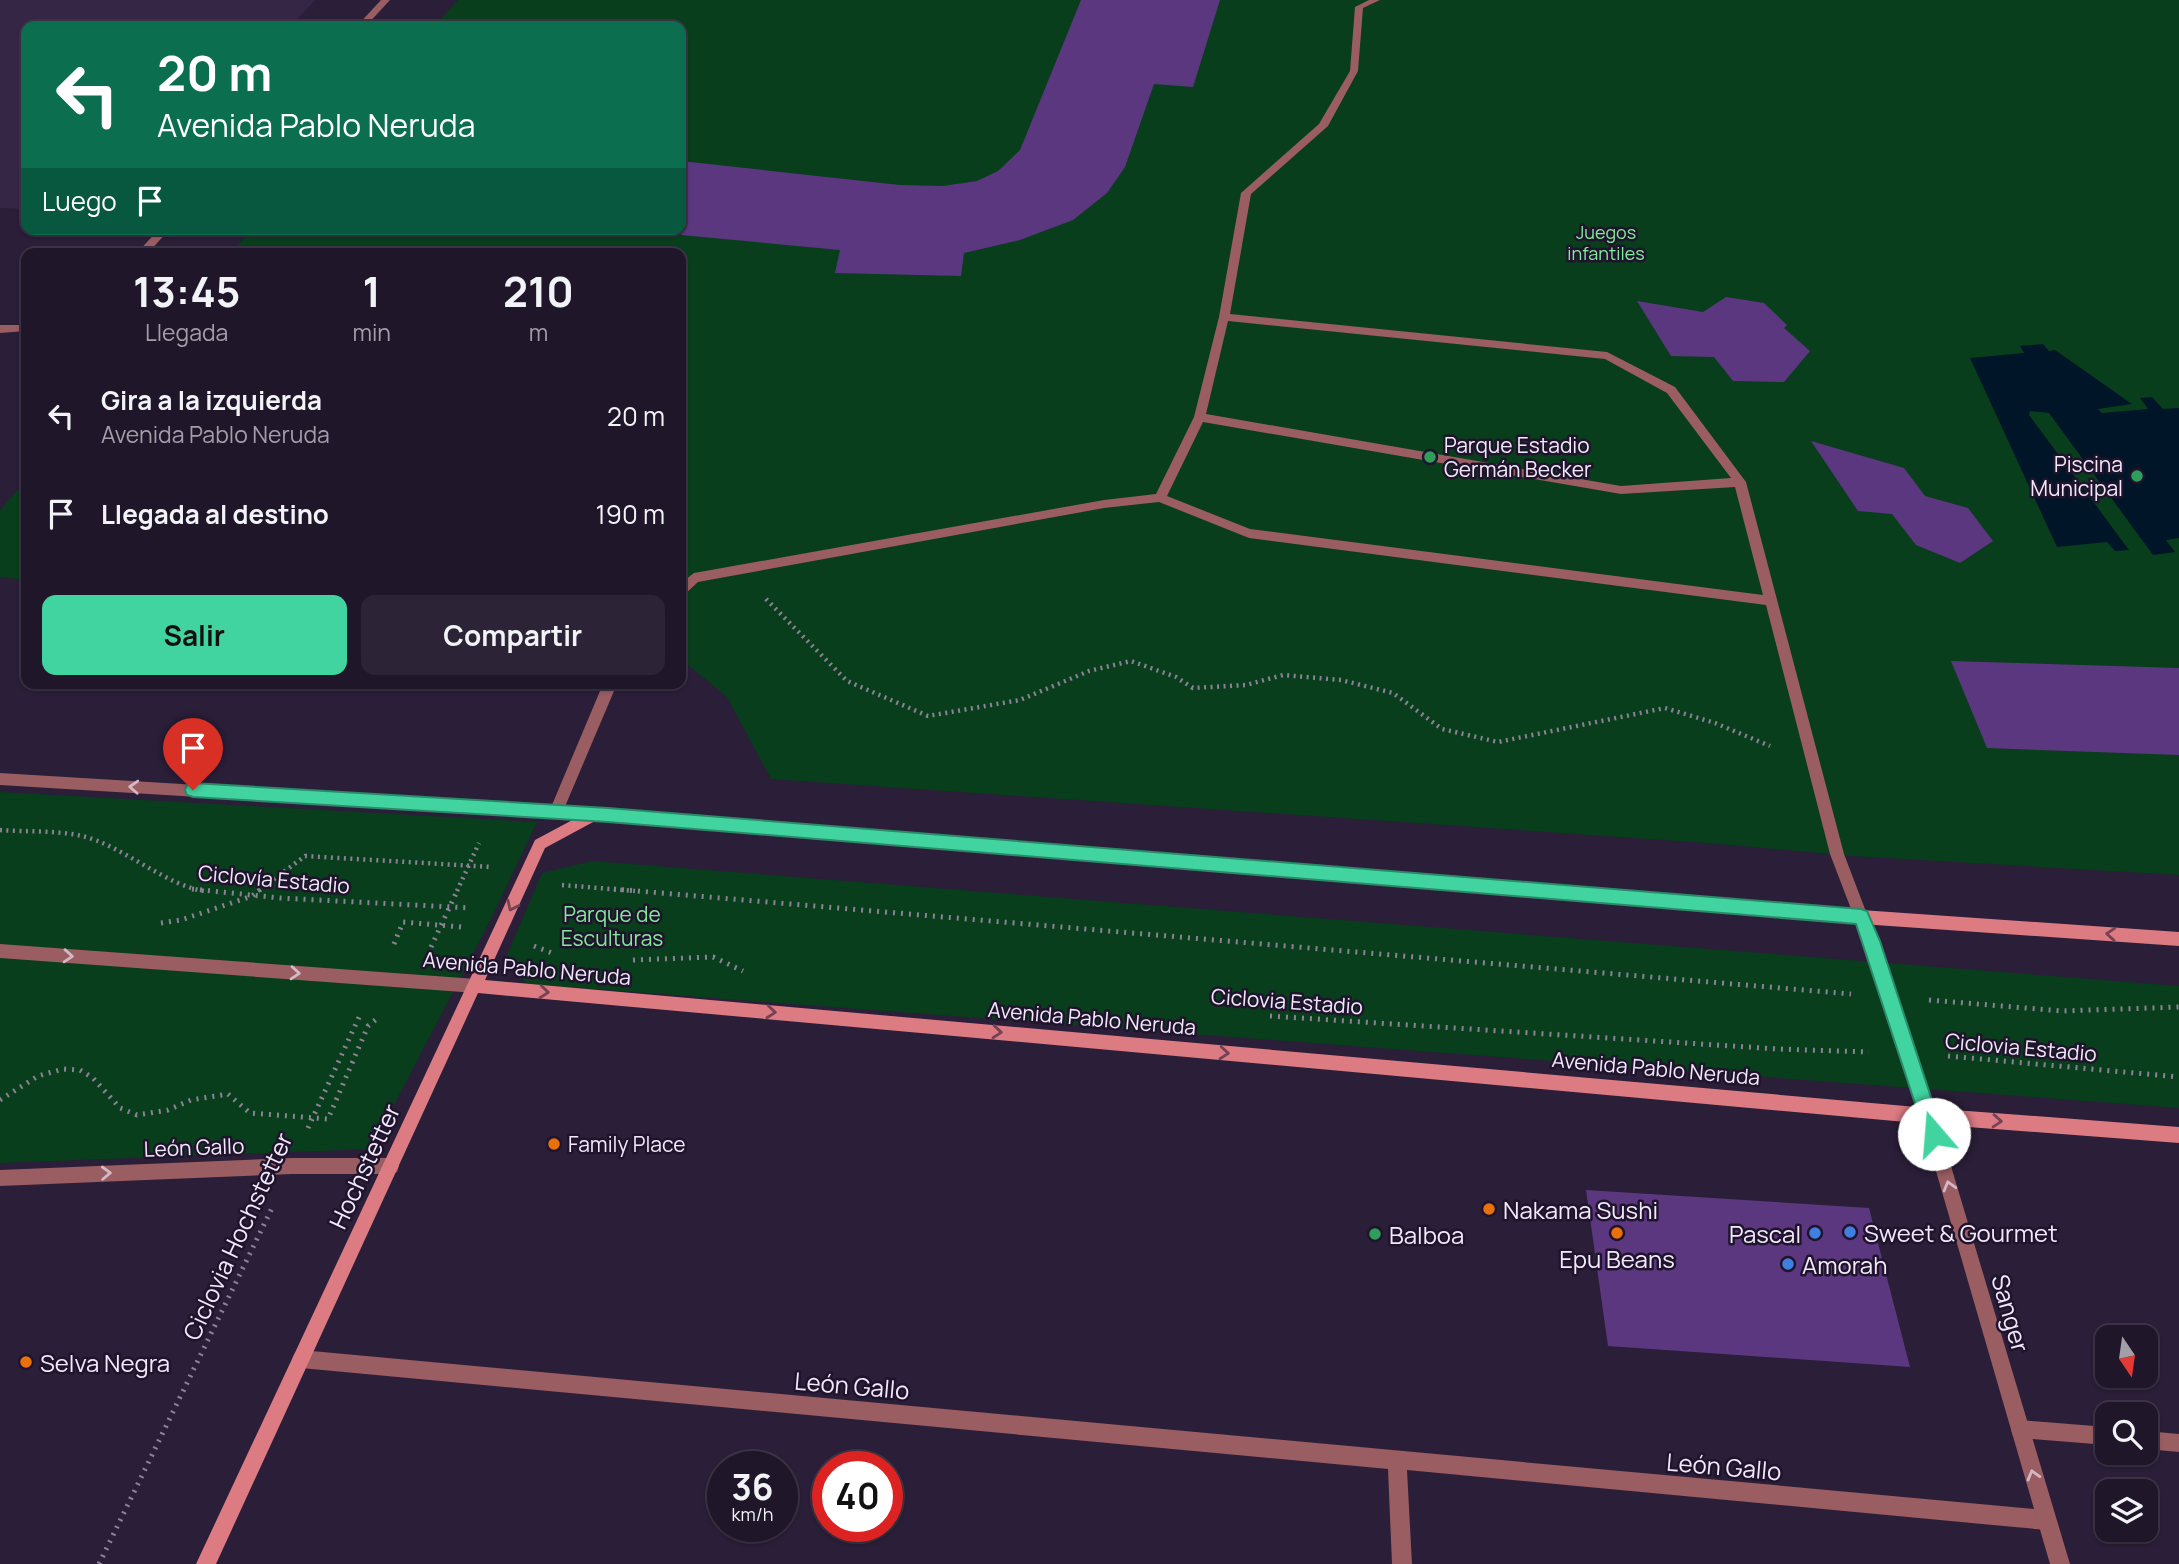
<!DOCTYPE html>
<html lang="es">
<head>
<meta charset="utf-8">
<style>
  body { margin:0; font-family:Manrope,sans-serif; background:#2d2336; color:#f1f3f6; height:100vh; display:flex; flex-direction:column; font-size:26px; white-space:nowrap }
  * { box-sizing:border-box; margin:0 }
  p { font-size:23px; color:#a29fa8 }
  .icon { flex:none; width:38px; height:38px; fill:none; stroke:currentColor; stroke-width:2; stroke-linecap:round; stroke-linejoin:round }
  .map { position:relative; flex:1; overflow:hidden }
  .sheet { position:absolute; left:21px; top:248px; width:665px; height:441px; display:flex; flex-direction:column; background:#20162a; border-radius:14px; box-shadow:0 2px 5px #0004,0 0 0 2px #3d3547 }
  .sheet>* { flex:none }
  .top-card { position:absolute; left:21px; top:21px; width:665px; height:214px; border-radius:14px; box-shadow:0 2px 5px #0004,0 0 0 2px #3d3547; background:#0b6e4f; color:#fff; overflow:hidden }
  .needle { width:46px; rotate:167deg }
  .fabs { position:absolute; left:2095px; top:1325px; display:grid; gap:14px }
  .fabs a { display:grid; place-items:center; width:63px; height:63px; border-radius:14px; background:#20162a; box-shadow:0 2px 5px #0004,0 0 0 2px #3d3547; font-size:35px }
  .speed { position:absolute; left:707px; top:1451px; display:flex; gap:14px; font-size:35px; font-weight:700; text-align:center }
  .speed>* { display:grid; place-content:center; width:91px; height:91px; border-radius:50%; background:#20162a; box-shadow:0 2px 5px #0004,0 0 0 2px #3d3547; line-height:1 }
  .speed small { font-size:18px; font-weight:400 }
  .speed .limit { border:10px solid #d22; background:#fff; color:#111 }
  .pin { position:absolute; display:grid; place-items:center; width:60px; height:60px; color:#fff; margin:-72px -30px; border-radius:50% 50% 50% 0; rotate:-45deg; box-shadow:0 0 7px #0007 }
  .pin .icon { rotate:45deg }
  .me { position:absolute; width:77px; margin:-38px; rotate:342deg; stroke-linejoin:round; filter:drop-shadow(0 0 5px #0008) }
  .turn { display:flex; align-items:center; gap:24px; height:147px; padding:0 21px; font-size:32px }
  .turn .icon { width:91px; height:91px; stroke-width:2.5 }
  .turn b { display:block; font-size:49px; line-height:60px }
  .then { display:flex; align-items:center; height:66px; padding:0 21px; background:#0003; gap:14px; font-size:26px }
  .eta { display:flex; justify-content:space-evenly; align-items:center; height:119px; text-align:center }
  .eta b { font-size:42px; font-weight:700; line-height:49px }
  .button { display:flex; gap:14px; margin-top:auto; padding:14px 21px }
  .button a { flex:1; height:80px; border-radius:14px; background:#41d4a1; color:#111; font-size:28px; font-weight:700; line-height:80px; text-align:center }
  .button a+a { background:#2d2336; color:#f1f3f6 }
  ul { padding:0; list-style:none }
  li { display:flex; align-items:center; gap:21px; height:98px; padding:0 21px }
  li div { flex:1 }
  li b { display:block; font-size:26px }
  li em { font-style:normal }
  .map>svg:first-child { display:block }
</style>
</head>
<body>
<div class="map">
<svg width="2179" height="1564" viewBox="0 0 2179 1564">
  <rect width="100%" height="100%" fill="#2a1e38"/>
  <path fill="#352646" d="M 0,0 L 315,0 L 291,26 L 26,26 L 26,209 L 0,208 Z"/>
  <path fill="#083e1b" d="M 458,0 L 2179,0 L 2179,875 L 1852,856 L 1707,843 L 771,779 L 727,697 L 681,659 L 681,254 L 230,254 L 252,229 L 681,229 L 681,26 L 434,26 Z
    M 26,481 L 26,580 L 0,577 L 0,510 Z
    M 0,792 L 537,822 L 493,915 L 371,1149 L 0,1163 Z
    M 592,861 L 2179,986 L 2179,1108 L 526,984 L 507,955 L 542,873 Z"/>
  <path fill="#001628" d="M 2043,344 L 2049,351 L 2055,350 L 2132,404 L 2098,409 L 2102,413 L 2148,409 L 2140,398 L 2152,397 L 2163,409 L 2179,408 L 2179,538 L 2166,540 L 2175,552 L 2153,555 L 2049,413 L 2030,411 L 2029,415 L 2129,550 L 2115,551 L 2107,542 L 2057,547 L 1970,358 L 2024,353 L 2020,346 Z"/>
  <path fill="#5b377f" d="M 1081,0 L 1220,0 L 1193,87 L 1154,84 L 1125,167 L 1107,193 L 1073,220 L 1020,240 L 964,253 L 961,276 L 835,273 L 840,250 L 681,235 L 681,161 L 900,185 L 943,186 L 977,181 L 998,171 L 1020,150 Z
    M 1726,297 L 1764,303 L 1787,325 L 1784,328 L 1810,351 L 1784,382 L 1733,381 L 1714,357 L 1671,356 L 1637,301 L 1703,312 Z
    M 1811,441 L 1904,468 L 1925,496 L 1968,508 L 1993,541 L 1960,563 L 1916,545 L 1892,514 L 1858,511 Z
    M 1951,661 L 2179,668 L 2179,755 L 1987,748 Z
    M 1586,1190 L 1869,1208 L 1910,1367 L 1608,1346 Z"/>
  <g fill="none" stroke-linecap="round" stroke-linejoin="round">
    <path stroke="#8c8298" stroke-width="4.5" stroke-dasharray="2 4.5" stroke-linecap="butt" d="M 766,599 L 847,681 L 928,716 L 1020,700 L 1089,671 L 1131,661 L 1176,677 L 1193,688 L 1246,685 L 1283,675 L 1341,680 L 1393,693 L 1442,729 L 1498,742 L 1665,708 L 1715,723 L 1770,746
      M 0,830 C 26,832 56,830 82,836 C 122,845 169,888 206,891
      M 562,885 L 635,891
      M 258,891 L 305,856 L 492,867
      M 457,891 L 479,843"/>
    <path stroke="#8c8298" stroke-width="5" stroke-dasharray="2 6" stroke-linecap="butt" d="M 192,889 L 280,898 L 471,908
      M 614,889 L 1851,994
      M 161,923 L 181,920 L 252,896 L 261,889
      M 394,944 L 403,922 L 461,927
      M 534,946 L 552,953
      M 431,947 L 458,889
      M 633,960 L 713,957 L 743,971
      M 1929,1000 L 2062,1011 L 2179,1007
      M 1270,1016 L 1778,1049 L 1869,1052
      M 1948,1056 L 2179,1077
      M 0,1100 L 38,1076 L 63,1069 L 80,1070 L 93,1078 L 120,1108 L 137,1115 L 168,1110 L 191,1100 L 228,1094 L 250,1113 L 328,1119 L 368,1026 L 379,1017
      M 308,1128 L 360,1015
      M 99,1564 L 273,1206"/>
    <path fill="#9a5d61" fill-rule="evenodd" d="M 1369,0 L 1380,0 L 1363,8 L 1358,71 L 1328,126 L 1251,194 L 1230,314 L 1607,352 L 1675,387 L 1746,482 L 1844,854 L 1868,917 L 1866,922 L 1861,924 L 1856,922 L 1830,854 L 1766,605 L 1249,538 L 1159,502 L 1104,508 L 698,582 L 685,594 L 681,596 L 681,583 L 694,573 L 1104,500 L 1156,494 L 1194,417 L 1219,317 L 1241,193 L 1319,124 L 1350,71 L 1355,7 ZM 1228,321 L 1605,359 L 1667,393 L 1731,478 L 1621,486 L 1206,414 ZM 1203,422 L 1621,494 L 1735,487 L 1763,595 L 1250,529 L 1167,496 Z
      M 603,684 L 617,684 L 561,816 L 556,818 L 551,816 L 549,812 Z"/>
    <path fill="#9a5d61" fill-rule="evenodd" d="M 381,0 L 390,0 L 366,26 L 357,26 Z
      M 159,229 L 170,229 L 147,254 L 136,254 Z
      M 0,325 L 26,325 L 26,331 L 0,333 Z
      M 301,1350 L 2046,1510 L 2053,1513 L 2056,1520 L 2053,1527 L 2046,1530 L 1407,1470 L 1412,1564 L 1392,1564 L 1388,1469 L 301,1368 L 295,1365 L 292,1359 L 295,1353 Z
      M 2020,1420 L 2107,1427 L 2107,1445 L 2020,1438 L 2013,1436 L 2011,1429 L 2013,1422 Z
      M 2146,1431 L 2179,1434 L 2179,1452 L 2146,1449 Z"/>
    <path fill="#9a5d61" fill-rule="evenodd" d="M 0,773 L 593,809 L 598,811 L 600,815 L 598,819 L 593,821 L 0,785 Z
      M 1861,910 L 1866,912 L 1880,941 L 1936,1116 L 2070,1564 L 2050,1564 L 1920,1116 L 1864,941 L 1854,917 L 1856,912 Z
      M 0,944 L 476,979 L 481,981 L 484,986 L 481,991 L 476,993 L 0,958 Z
      M 292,1158 L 391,1158 L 397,1160 L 399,1166 L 397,1172 L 391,1174 L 292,1174 L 0,1186 L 0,1170 Z"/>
    <path fill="#dd7b83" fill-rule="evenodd" d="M 593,809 L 1861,910 L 2179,932 L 2179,946 L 1861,924 L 595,821 L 545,848 L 485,980 L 1928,1108 L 2179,1127 L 2179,1143 L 1928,1124 L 478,993 L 216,1564 L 196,1564 L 535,840 Z"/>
  </g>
  <defs><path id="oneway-chevron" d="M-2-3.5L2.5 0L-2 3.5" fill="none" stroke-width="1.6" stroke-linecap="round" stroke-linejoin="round" transform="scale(1.75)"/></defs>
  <g stroke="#d3b8c5">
    <use href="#oneway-chevron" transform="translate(134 787) rotate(-177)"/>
    <use href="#oneway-chevron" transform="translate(68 956) rotate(4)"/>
    <use href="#oneway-chevron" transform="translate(295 973) rotate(4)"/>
    <use href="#oneway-chevron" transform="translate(106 1173) rotate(-2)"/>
    <use href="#oneway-chevron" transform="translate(1949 1186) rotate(-106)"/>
    <use href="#oneway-chevron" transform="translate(2033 1475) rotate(-106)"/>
  </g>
  <g stroke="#754254">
    <use href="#oneway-chevron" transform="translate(512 906) rotate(115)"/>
    <use href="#oneway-chevron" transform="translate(2111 934) rotate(-176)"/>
    <use href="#oneway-chevron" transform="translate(544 992) rotate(5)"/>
    <use href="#oneway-chevron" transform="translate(771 1012) rotate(5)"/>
    <use href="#oneway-chevron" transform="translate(997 1032) rotate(5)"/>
    <use href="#oneway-chevron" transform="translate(1224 1053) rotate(5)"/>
    <use href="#oneway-chevron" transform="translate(1997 1121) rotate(4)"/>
  </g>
  <path fill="#41d4a1" stroke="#2a8a69" stroke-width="2" d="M 193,783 L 608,808 L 1861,909 L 1867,911 L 1880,941 L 1943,1134 L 1941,1140 L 1934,1143 L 1927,1140 L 1856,924 L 608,822 L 193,797 L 187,795 L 185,790 L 187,785 Z"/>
  <g fill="#2e9e5b" stroke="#20142d" stroke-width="2.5">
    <circle cx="1430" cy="457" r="7"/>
    <circle cx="2137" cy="476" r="7"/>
    <circle cx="1375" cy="1234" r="7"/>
  </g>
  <g fill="#e8710a" stroke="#20142d" stroke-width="2.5">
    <circle cx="554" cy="1144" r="7"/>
    <circle cx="1489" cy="1209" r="7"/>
    <circle cx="1617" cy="1233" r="7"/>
    <circle cx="26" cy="1362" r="7"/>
  </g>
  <g fill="#3f7fe0" stroke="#20142d" stroke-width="2.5">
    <circle cx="1850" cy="1232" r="7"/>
    <circle cx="1815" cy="1233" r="7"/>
    <circle cx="1788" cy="1264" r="7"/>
  </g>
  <g text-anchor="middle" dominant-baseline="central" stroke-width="5" stroke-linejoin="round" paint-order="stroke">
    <g font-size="18" fill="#82eb9a" stroke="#20142d">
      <text x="1606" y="232">Juegos<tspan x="1606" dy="21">infantiles</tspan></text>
    </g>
    <g font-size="21" fill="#f1e9fb" stroke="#20142d" text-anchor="start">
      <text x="1444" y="445">Parque Estadio<tspan x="1444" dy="24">Germán Becker</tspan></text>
      <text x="2123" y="464" text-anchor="end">Piscina<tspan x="2123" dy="24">Municipal</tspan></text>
      <text x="568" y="1144">Family Place</text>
    </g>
    <g font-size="21" fill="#f1e9fb" stroke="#20142d">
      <text transform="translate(274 879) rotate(5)">Ciclovía Estadio</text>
      <text transform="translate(527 968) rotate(5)">Avenida Pablo Neruda</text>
      <text transform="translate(1287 1001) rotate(4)">Ciclovia Estadio</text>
      <text transform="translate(1092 1018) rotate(5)">Avenida Pablo Neruda</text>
      <text transform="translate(2021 1047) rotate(5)">Ciclovia Estadio</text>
      <text transform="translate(1656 1068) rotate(5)">Avenida Pablo Neruda</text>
      <text transform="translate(194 1147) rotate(-2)">León Gallo</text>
    </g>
    <g font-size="21" fill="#82eb9a" stroke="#20142d">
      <text x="612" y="914">Parque de<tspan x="612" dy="24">Esculturas</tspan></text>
    </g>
    <g font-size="24" fill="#f1e9fb" stroke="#20142d">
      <text transform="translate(364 1166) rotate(-65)">Hochstetter</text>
      <text transform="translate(237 1236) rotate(-65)">Ciclovia Hochstetter</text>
      <text transform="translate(2011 1313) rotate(74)">Sanger</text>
      <text transform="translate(852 1385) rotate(5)">León Gallo</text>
      <text transform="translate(1724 1466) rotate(5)">León Gallo</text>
    </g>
    <g font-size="24" fill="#f1e9fb" stroke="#20142d" text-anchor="start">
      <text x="1503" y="1209">Nakama Sushi</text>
      <text x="1864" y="1232">Sweet &amp; Gourmet</text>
      <text x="1801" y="1233" text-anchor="end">Pascal</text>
      <text x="1389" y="1234">Balboa</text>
      <text x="1617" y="1258" text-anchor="middle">Epu Beans</text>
      <text x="1802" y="1264">Amorah</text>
      <text x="40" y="1362">Selva Negra</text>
    </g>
  </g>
</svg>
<div class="fabs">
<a><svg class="needle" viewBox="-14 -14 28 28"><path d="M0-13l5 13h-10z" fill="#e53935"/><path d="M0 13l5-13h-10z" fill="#a29fa8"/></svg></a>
<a><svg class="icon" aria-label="search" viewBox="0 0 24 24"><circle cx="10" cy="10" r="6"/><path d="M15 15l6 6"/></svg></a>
<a><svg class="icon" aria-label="layers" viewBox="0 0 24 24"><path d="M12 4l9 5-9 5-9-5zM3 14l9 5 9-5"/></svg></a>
</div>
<div class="speed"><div>36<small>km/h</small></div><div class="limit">40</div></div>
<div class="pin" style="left:193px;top:790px;background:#d93025"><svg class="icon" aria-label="arrive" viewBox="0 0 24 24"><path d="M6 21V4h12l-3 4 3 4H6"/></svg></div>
<svg class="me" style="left:1934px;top:1134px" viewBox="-20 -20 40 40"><circle r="19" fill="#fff"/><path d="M0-13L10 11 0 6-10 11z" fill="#41d4a1"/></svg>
<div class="top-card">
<div class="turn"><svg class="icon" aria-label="left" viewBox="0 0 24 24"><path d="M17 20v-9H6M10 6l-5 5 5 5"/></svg><div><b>20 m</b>Avenida Pablo Neruda</div></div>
<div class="then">Luego<svg class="icon" aria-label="arrive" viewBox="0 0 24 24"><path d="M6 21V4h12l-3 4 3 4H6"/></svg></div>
</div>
<section class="sheet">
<div class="eta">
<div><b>13:45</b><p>Llegada</p></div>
<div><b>1</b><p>min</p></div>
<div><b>210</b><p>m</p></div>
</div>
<ul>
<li><svg class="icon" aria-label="left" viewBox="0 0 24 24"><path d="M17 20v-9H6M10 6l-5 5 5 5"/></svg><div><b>Gira a la izquierda</b><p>Avenida Pablo Neruda</p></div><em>20 m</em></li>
<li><svg class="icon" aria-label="arrive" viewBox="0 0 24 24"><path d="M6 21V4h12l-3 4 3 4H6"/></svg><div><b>Llegada al destino</b></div><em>190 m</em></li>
</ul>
<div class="button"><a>Salir</a><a>Compartir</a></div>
</section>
</div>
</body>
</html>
